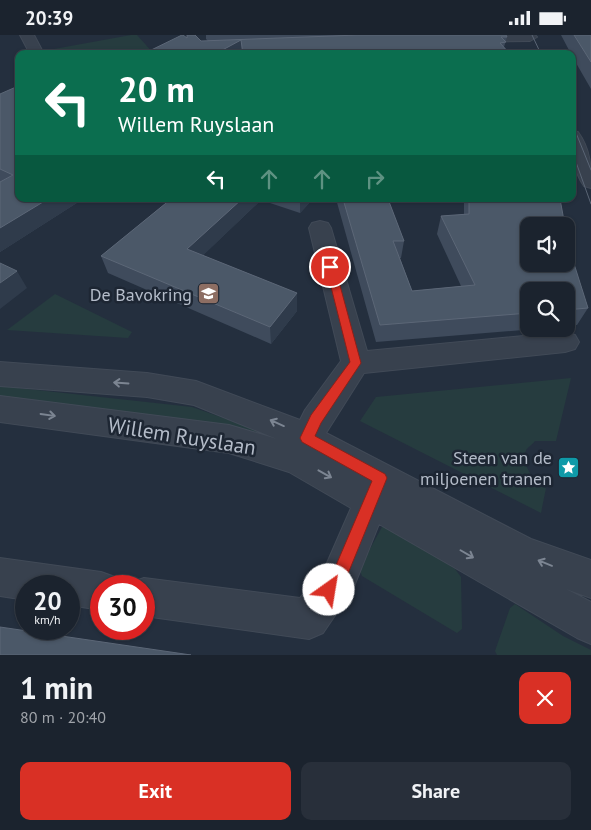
<!DOCTYPE html>
<html lang="en">
<head>
<meta charset="utf-8">
<style>
  body { margin:0; font-family:"PT Sans",sans-serif; background:#282f3a; color:#f1f3f6; height:100vh; display:flex; flex-direction:column; font-size:19px; white-space:nowrap }
  * { box-sizing:border-box; margin:0 }
  p { font-size:16px; color:#a0a4aa }
  .icon { flex:none; width:28px; height:28px; fill:none; stroke:currentColor; stroke-width:2; stroke-linecap:round; stroke-linejoin:round }
  .map { position:relative; height:620px; overflow:hidden }
  .drawer { display:flex; flex-direction:column; background:#1b232e; flex:1 }
  .drawer>* { flex:none }
  .banner { position:absolute; left:15px; top:15px; width:561px; height:152px; border-radius:10px; box-shadow:0 1px 4px #0004,0 0 0 1px #39404a; background:#0b6e4f; color:#fff; overflow:hidden }
  .tools { position:absolute; left:520px; top:182px; display:grid; gap:10px }
  .tools a { display:grid; place-items:center; width:55px; height:55px; border-radius:10px; background:#1b232e; box-shadow:0 1px 4px #0004,0 0 0 1px #39404a; font-size:25px }
  .speed { position:absolute; left:15px; top:540px; display:flex; gap:10px; font-size:25px; font-weight:700; text-align:center }
  .speed>* { display:grid; place-content:center; width:65px; height:65px; border-radius:50%; background:#1b232e; box-shadow:0 1px 4px #0004,0 0 0 1px #39404a; line-height:1 }
  .speed small { font-size:12px; font-weight:400 }
  .speed .limit { border:8px solid #d22; background:#fff; color:#111 }
  .pin { position:absolute; display:grid; place-items:center; width:42px; height:42px; color:#fff; margin:-21px; border:2px solid #fff; border-radius:50%; box-shadow:0 1px 5px #0007 }
  .me { position:absolute; width:55px; margin:-28px; rotate:32deg; stroke-linejoin:round; filter:drop-shadow(0 0 4px #0008) }
  .turn { display:flex; align-items:center; gap:18px; height:105px; padding:0 20px; font-size:22px }
  .turn .icon { width:65px; height:65px; stroke-width:2.5 }
  .turn b { display:block; font-size:35px; line-height:42px }
  .lanes { display:flex; align-items:center; height:48px; padding:0 20px; background:#0003; justify-content:center; gap:25px; direction:ltr }
  .lanes .off { opacity:.35 }
  .round { display:grid; place-items:center; flex:none; width:52px; height:52px; border-radius:10px; background:#282f3a }
  .overview { display:flex; align-items:center; justify-content:space-between; height:85px; padding:0 20px }
  h1 { font-size:30px; font-weight:700; line-height:38px }
  .cta { display:flex; gap:10px; margin-top:auto; padding:10px 20px }
  .cta a { flex:1; height:58px; border-radius:10px; background:#d93025; color:#fff; font-size:20px; font-weight:700; line-height:58px; text-align:center }
  .cta a+a { background:#282f3a; color:#f1f3f6 }
  .status { display:flex; justify-content:space-between; align-items:center; height:35px; padding:0 25px; background:#1b232e; direction:ltr }
  .status svg { height:14px; fill:currentColor }
  .map>svg:first-child { display:block }
</style>
</head>
<body>
<div class="status"><b>20:39</b><svg viewBox="0 0 49 12"><path d="M0 12V9h3v3zM5 12V6h3v6zM10 12V3h3v9zM15 12V0h3v12zM26 1h20v11H26zM47 4h2v5h-2z"/></svg></div>
<div class="map">
<svg width="591" height="620" viewBox="0 0 591 620">
  <rect width="100%" height="100%" fill="#242f3e"/>
  <path fill="#263c3f" d="M 131,0 L 137,0 L 154,19 L 57,19 L 54,14 Z
    M 55,259 L 132,297 L 128,303 L 7,295 Z
    M 571,343 L 556,406 L 535,406 C 533,409 528,412 526,415 C 520,430 535,446 546,453 L 541,478 L 360,386 L 376,362 Z
    M 0,351 L 192,372 L 263,397 L 259,400 L 0,366 Z
    M 388,490 L 455,534 L 461,542 L 462,594 L 457,598 L 362,541 L 359,534 L 382,492 Z
    M 515,569 L 563,601 L 591,615 L 591,620 L 497,620 L 495,616 L 510,573 Z"/>
  <g fill="none" stroke-linecap="round" stroke-linejoin="round">
    <defs>
      <path id="minor" d="M 20,0 L 34,0 L 44,19 L 30,19 Z
        M 469,0 L 535,0 L 537,2 L 530,6 L 464,7 L 462,4 Z
        M 572,96 L 578,97 C 591,115 591,132 591,153 L 584,151 C 572,134 572,116 572,96 Z
        M 320,186 L 328,188 L 331,193 L 367,316 L 565,297 L 575,300 L 579,307 L 575,314 L 565,317 L 364,338 L 326,398 L 531,504 L 591,525 L 591,563 L 566,554 L 591,567 L 591,609 L 577,603 L 379,489 L 353,554 L 323,598 L 309,604 L 144,581 L 144,551 L 129,551 L 130,548 L 144,543 L 300,563 L 327,528 L 351,473 L 289,437 L 229,418 L 0,387 L 0,361 L 229,390 L 277,404 L 194,370 L 147,362 L 0,351 L 0,327 L 147,338 L 196,346 L 300,385 L 305,375 L 341,326 L 309,193 L 312,188 Z
        M 0,523 L 101,537 L 115,542 L 118,551 L 101,551 L 101,575 L 69,570 L 69,551 L 26,551 L 26,565 L 0,561 Z"/>
    </defs>
    <use href="#minor" stroke="#414a57" stroke-width="2"/>
    <use href="#minor" fill="#38414e" fill-rule="evenodd"/>
    <path stroke="#5a6575" stroke-width="1" d="M 532,0 L 541,19
      M 572,88 L 591,135
      M 572,116 L 591,169"/>
  </g>
  <path fill="#3f4b5c" d="M 206,0 L 506,0 L 507,2 L 504,12 L 510,19 L 143,19 L 187,3 L 201,6 L 208,6 L 206,4 Z
    M 561,0 L 591,0 L 591,54 L 572,21 L 572,19 L 571,19 Z
    M 0,59 L 19,164 L 83,164 L 0,217 Z
    M 171,164 L 313,164 L 300,178 L 261,165 L 203,220 L 297,276 L 271,309 L 108,238 L 101,221 Z
    M 336,164 L 388,164 L 404,206 L 401,223 L 400,223 L 412,256 L 461,251 L 437,199 L 441,181 L 464,180 L 464,164 L 560,164 L 569,213 L 588,273 L 577,290 L 566,291 L 566,256 L 529,256 L 529,294 L 536,294 L 376,307 Z"/>
  <path fill="#2f3b4b" d="M 241,5 L 242,19 L 215,19 Z
    M 48,164 L 83,164 L 0,217 L 0,193 Z
    M 242,164 L 261,164 L 261,165 L 191,232 L 187,214 Z
    M 300,164 L 313,164 L 300,178 Z
    M 17,236 L 27,253 L 0,274 L 0,248 Z
    M 297,258 L 297,276 L 271,309 L 270,292 Z"/>
  <path fill="#4b5868" stroke="#5c6777" d="M 182,0 L 183,0 L 187,3 L 187,0 L 195,0 L 201,6 L 358,0 L 506,0 L 507,2 L 501,2 L 506,7 L 500,8 L 510,19 L 243,19 L 241,5 L 215,19 L 143,19 Z
    M 574,0 L 591,0 L 591,27 Z
    M 16,52 L 19,53 L 19,164 L 48,164 L 0,193 L 0,147 L 13,140 L 0,134 L 0,59 Z
    M 171,164 L 242,164 L 187,214 L 297,258 L 270,292 L 101,221 Z
    M 343,164 L 388,164 L 404,206 L 393,206 L 412,256 L 475,250 L 441,181 L 469,179 L 469,164 L 560,164 L 565,191 L 529,191 L 529,229 L 566,229 L 566,200 L 569,213 L 588,273 L 566,275 L 566,256 L 529,256 L 529,278 L 380,290 Z
    M 0,228 L 17,236 L 0,248 Z
    M 0,592 L 191,620 L 0,620 Z"/>
  <defs><path id="oneway-shaft" d="M-6 0H5M1.5-3L5.5 0L1.5 3" fill="none" stroke-width="1.6" stroke-linecap="round" stroke-linejoin="round" transform="scale(1.25)"/></defs>
  <g stroke="#7c8592">
    <use href="#oneway-shaft" transform="translate(121 348) rotate(-176)"/>
    <use href="#oneway-shaft" transform="translate(48 380) rotate(8)"/>
    <use href="#oneway-shaft" transform="translate(277 388) rotate(-156)"/>
    <use href="#oneway-shaft" transform="translate(325 439) rotate(29)"/>
    <use href="#oneway-shaft" transform="translate(467 519) rotate(30)"/>
    <use href="#oneway-shaft" transform="translate(545 528) rotate(-158)"/>
  </g>
  <path fill="#d93025" stroke="#8d1f18" d="M 330,228 L 335,232 L 361,328 L 321,388 L 315,401 L 385,439 L 387,443 L 345,546 L 335,561 L 329,563 L 324,561 L 321,555 L 334,535 L 372,446 L 302,407 L 300,403 L 311,380 L 350,327 L 326,232 Z"/>
  <defs>
    <symbol id="school-square" viewBox="-11 -11 22 22"><rect x="-9" y="-9" width="18" height="18" rx="4" fill="#8d6e63" stroke="#1d2633"/><path d="M0-5L7-2L0 1L-7-2ZM-4 1L0 2.5L4 1V4Q0 6-4 4Z" fill="#fff"/></symbol>
    <symbol id="sight-square" viewBox="-11 -11 22 22"><rect x="-9" y="-9" width="18" height="18" rx="4" fill="#0f9aa8" stroke="#1d2633"/><path d="M0-6L1.8-2.2L6-1.7L2.9 1.2L3.7 5.4L0 3.3L-3.7 5.4L-2.9 1.2L-6-1.7L-1.8-2.2Z" fill="#fff"/></symbol>
  </defs>
  <g fill-rule="evenodd">
    <use href="#school-square" x="196" y="246" width="25" height="25"/>
    <use href="#sight-square" x="556" y="420" width="25" height="25"/>
  </g>
  <g text-anchor="middle" dominant-baseline="central" stroke-width="5" stroke-linejoin="round" paint-order="stroke">
    <g font-size="18" fill="#b4bcc9" stroke="#1d2633" text-anchor="end">
      <text x="192" y="259">De Bavokring</text>
      <text x="552" y="422">Steen van de<tspan x="552" dy="21">miljoenen tranen</tspan></text>
    </g>
    <g font-size="21" fill="#b4bcc9" stroke="#1d2633">
      <text transform="translate(182 401) rotate(9)">Willem Ruyslaan</text>
    </g>
  </g>
</svg>
<div class="tools">
<a><svg class="icon" aria-label="sound" viewBox="0 0 24 24"><path d="M4 9h4l5-4v14l-5-4H4zM17 9q2 3 0 6"/></svg></a>
<a><svg class="icon" aria-label="search" viewBox="0 0 24 24"><circle cx="10" cy="10" r="6"/><path d="M15 15l6 6"/></svg></a>
</div>
<div class="speed"><div>20<small>km/h</small></div><div class="limit">30</div></div>
<div class="pin" style="left:330px;top:232px;background:#d93025"><svg class="icon" aria-label="arrive" viewBox="0 0 24 24"><path d="M6 21V4h12l-3 4 3 4H6"/></svg></div>
<svg class="me" style="left:329px;top:555px" viewBox="-20 -20 40 40"><circle r="19" fill="#fff"/><path d="M0-13L10 11 0 6-10 11z" fill="#d93025"/></svg>
<div class="banner">
<div class="turn"><svg class="icon" aria-label="left" viewBox="0 0 24 24"><path d="M17 20v-9H6M10 6l-5 5 5 5"/></svg><div><b>20 m</b>Willem Ruyslaan</div></div>
<div class="lanes"><svg class="icon" aria-label="left" viewBox="0 0 24 24"><path d="M17 20v-9H6M10 6l-5 5 5 5"/></svg><svg class="icon off" aria-label="ahead" viewBox="0 0 24 24"><path d="M12 20V5M6 11l6-6 6 6"/></svg><svg class="icon off" aria-label="ahead" viewBox="0 0 24 24"><path d="M12 20V5M6 11l6-6 6 6"/></svg><svg class="icon off" aria-label="right" viewBox="0 0 24 24"><path d="M7 20v-9h11M14 6l5 5-5 5"/></svg></div>
</div>
</div>
<section class="drawer">
<div class="overview"><div><h1>1 min</h1><p>80 m · 20:40</p></div><a class="round" style="background:#d93025;color:#fff"><svg class="icon" aria-label="close" viewBox="0 0 24 24"><path d="M6 6l12 12M18 6L6 18"/></svg></a></div>
<div class="cta"><a>Exit</a><a>Share</a></div>
</section>
</body>
</html>
